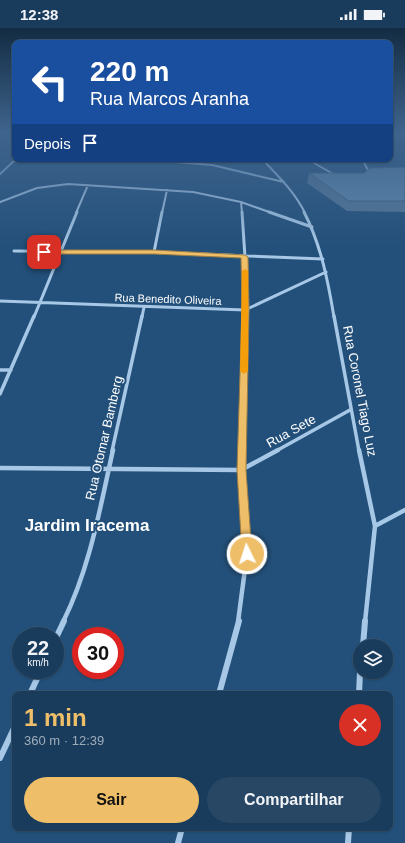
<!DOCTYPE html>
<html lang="pt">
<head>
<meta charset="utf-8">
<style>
  body { margin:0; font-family:Arial,sans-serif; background:#274765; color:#f1f3f6; height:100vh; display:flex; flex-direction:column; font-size:15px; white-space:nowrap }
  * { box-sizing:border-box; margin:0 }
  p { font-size:13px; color:#9fadbb }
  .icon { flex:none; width:22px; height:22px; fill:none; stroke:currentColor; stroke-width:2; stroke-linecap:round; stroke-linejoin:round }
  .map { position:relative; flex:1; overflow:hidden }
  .panel { position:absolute; left:12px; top:663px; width:381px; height:140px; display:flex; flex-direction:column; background:#1a3c5c; border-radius:8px; box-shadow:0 1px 3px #0004,0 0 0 1px #385672 }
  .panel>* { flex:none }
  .top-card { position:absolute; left:12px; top:12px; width:381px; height:122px; border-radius:8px; box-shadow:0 1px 3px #0004,0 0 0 1px #385672; background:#1a4fa0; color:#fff; overflow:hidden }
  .fabs { position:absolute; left:353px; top:611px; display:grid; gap:8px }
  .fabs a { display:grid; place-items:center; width:40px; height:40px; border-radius:50%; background:#1a3c5c; box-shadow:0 1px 3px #0004,0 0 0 1px #385672; font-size:20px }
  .speed { position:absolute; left:12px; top:599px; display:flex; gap:8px; font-size:20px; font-weight:700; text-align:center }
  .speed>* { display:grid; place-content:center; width:52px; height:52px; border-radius:50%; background:#1a3c5c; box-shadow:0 1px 3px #0004,0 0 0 1px #385672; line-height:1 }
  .speed small { font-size:10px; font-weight:400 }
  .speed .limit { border:6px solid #d22; background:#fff; color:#111 }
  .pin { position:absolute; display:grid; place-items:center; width:34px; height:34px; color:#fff; margin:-17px; border-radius:8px; box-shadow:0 2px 6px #0006 }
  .me { position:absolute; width:44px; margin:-22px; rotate:356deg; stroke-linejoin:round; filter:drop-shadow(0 0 3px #0008) }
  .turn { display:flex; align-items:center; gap:14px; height:84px; padding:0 12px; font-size:18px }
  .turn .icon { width:52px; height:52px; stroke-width:2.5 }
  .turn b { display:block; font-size:28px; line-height:34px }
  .then { display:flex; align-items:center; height:38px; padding:0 12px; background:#0003; gap:8px; font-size:15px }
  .round { display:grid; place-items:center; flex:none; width:42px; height:42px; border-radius:21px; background:#274765 }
  .head { display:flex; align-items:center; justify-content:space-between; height:68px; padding:0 12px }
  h1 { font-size:24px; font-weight:700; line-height:30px; color:#efbe69 }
  .button { display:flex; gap:8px; margin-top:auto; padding:8px 12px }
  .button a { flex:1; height:46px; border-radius:24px; background:#efbe69; color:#111; font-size:16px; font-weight:700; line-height:46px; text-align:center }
  .button a+a { background:#274765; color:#f1f3f6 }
  .status { display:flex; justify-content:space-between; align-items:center; height:28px; padding:0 20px; background:#1a3c5c; direction:ltr }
  .status svg { height:11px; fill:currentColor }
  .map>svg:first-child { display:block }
</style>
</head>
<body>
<div class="status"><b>12:38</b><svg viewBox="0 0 49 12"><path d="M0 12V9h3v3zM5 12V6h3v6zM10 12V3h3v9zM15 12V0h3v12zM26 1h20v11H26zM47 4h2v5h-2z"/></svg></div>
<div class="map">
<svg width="405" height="815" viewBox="0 0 405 815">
  <rect width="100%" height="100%" fill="#23507a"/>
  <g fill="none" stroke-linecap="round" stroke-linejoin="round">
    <path stroke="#a6c7e5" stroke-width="2" d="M 137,131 L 212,137 L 284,154
      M 262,131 C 278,148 295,164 305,185
      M 307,131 L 335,147
      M 362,131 L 368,142 L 366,146
      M 0,146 L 16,131
      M 0,174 L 37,160 L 68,156 L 193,164 L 241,174 L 272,185
      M 241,174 L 242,185
      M 76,185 L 88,157
      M 162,185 L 167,162"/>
    <path stroke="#a6c7e5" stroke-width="3" d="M 242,184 L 245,229 L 245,289
      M 269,184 L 312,199
      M 304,184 C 321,217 328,253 334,289
      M 14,223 L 154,224 L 323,231
      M 154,224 L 162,184
      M 0,273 L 245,282 L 326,244
      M 34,289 L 77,184
      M 142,289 L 144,279"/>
    <path stroke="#a6c7e5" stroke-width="3.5" d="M 334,288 L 359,423
      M 0,342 L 11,342
      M 0,366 L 34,288
      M 112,423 L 142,288
      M 241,423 L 245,288
      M 276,423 L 350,382"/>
    <path stroke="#a6c7e5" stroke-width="4.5" d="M 359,422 L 375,498 L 365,594
      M 0,440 L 241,442 L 278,422
      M 375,498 L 405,482
      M 63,594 C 90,540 100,480 113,422
      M 238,594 L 247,526 L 241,442 L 242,422"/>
    <path stroke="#a6c7e5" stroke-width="6" d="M 55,612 L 64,593
      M 363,618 L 365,593
      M 30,666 L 41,642
      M 219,666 L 239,593
      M 359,666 L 360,644
      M 0,730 L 15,698
      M 178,815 L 182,800
      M 348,815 L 349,800"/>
  </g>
  <path fill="#537696" d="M 405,139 L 405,184 L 347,183 L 307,155 L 309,145 L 364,145 Z"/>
  <path fill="#6089ae" stroke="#43607a" d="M 405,139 L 405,173 L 349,173 L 309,145 L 364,145 L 370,140 Z"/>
  <linearGradient id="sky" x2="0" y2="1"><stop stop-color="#132c43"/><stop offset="0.48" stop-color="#3f648d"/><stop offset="1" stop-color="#3f648d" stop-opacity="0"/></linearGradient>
  <rect width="405" height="218" fill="url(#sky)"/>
  <path fill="#efbe69" stroke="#9b7c44" d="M 42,222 L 154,222 L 245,227 L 248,229 L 249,282 L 246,442 L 252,526 L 251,530 L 247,531 L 243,530 L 242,526 L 237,442 L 242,282 L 241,230 L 154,226 L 44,226 L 42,225 Z"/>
  <path fill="#f59e0b" d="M 245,241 L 248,243 L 248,343 L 244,346 L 240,343 L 242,243 Z"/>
  <g text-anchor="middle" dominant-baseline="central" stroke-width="4" stroke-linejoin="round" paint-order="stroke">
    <g font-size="11" fill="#fff" stroke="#23507a">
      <text transform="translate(168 271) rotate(2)">Rua Benedito Oliveira</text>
    </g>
    <g font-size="13" fill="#fff" stroke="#23507a">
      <text transform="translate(360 363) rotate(79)">Rua Coronel Tiago Luz</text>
      <text transform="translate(291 403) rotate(-29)">Rua Sete</text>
      <text transform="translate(104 410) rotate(-77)">Rua Otomar Bamberg</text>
    </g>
    <g font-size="17" font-weight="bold" fill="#fff" stroke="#23507a">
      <text x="87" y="497">Jardim Iracema</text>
    </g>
  </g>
</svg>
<div class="fabs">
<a><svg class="icon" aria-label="layers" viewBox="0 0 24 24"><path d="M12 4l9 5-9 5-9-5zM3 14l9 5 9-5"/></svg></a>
</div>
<div class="speed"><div>22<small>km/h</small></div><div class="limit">30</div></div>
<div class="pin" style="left:44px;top:224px;background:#d93025"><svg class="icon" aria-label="arrive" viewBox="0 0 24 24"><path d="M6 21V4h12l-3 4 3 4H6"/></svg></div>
<svg class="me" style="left:247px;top:526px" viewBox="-20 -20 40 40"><circle r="17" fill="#efbe69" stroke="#fff" stroke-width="3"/><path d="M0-11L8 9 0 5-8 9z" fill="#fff"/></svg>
<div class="top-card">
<div class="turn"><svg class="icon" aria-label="left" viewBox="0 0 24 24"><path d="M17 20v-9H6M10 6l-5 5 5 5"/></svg><div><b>220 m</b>Rua Marcos Aranha</div></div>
<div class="then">Depois<svg class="icon" aria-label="arrive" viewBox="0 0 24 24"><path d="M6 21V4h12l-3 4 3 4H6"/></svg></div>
</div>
<section class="panel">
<div class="head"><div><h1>1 min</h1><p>360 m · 12:39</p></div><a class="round" style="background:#d93025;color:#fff"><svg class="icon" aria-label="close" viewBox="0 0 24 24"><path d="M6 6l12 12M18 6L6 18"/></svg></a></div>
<div class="button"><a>Sair</a><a>Compartilhar</a></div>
</section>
</div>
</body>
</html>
